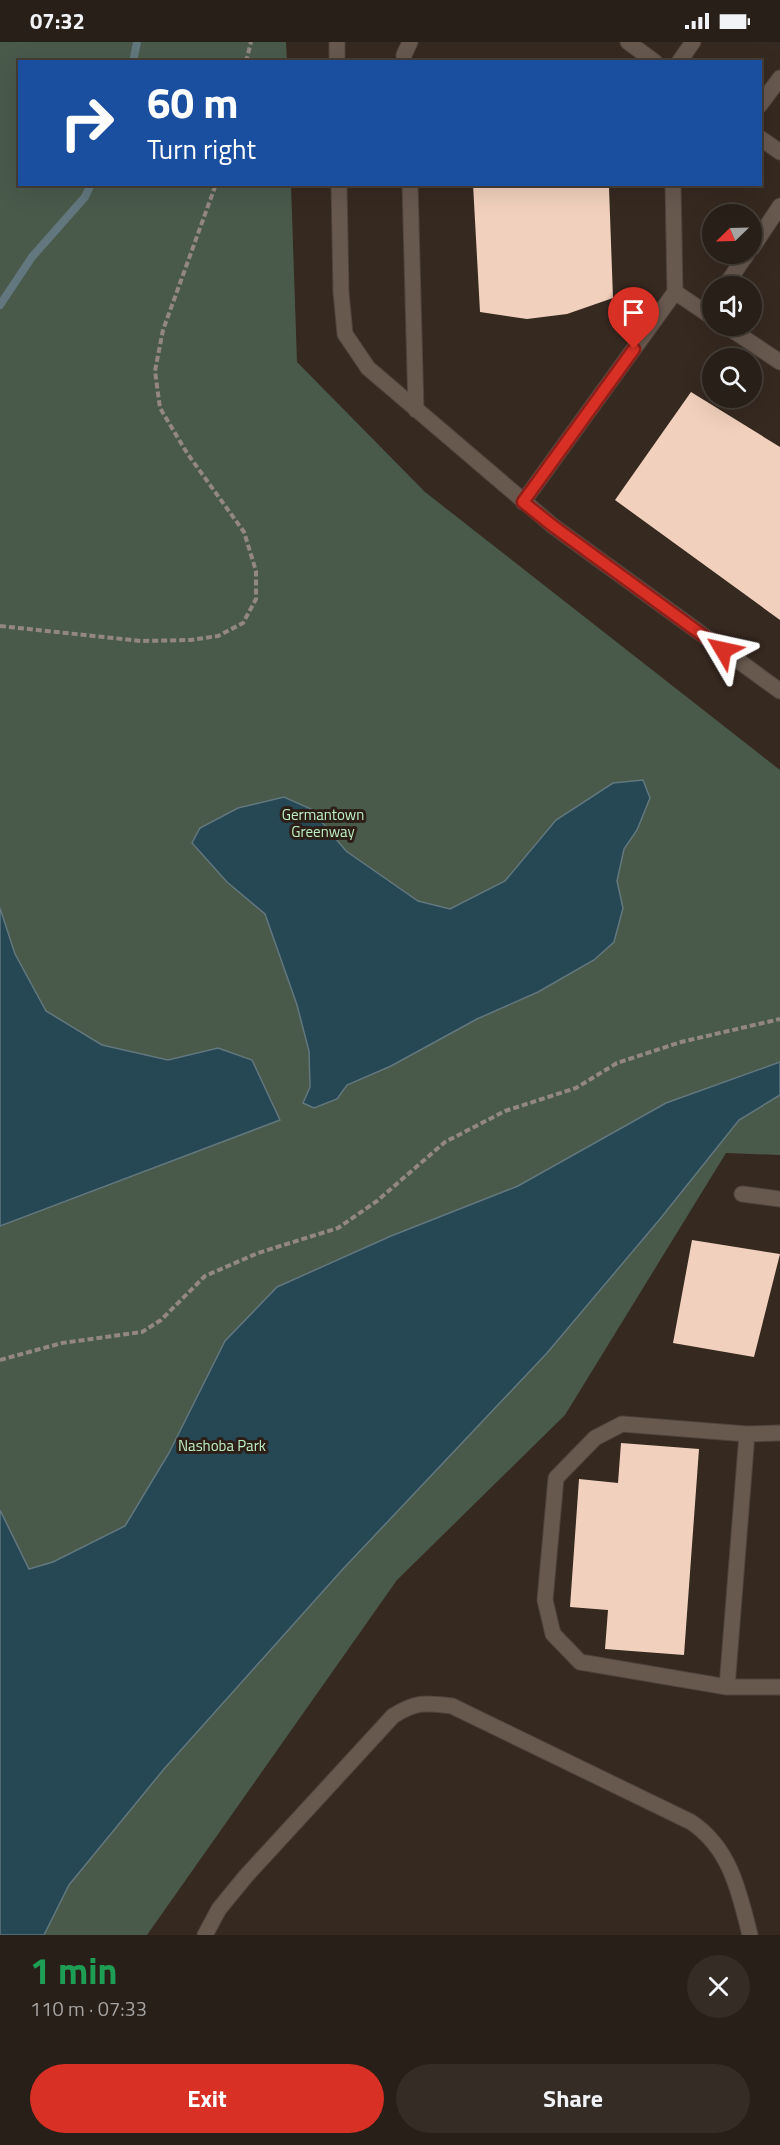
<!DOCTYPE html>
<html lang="en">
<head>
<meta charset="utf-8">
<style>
  body { margin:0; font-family:"Titillium Web",sans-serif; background:#342c25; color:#f1f3f6; height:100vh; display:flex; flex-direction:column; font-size:22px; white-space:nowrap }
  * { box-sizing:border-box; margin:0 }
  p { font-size:20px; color:#a5a2a2 }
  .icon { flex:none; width:33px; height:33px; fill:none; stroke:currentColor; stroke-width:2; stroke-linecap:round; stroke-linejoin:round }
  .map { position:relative; height:1893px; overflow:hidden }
  .side { display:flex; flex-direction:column; background:#281f18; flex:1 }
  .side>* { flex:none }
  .guide { position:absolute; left:18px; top:18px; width:744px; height:126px; border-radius:0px; box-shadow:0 6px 24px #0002,0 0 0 2px #443d37; background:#1a4fa0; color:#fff; overflow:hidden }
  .needle { width:39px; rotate:247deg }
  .fabs { position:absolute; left:702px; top:162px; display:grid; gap:12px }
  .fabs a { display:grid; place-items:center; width:60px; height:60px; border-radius:50%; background:#281f18; box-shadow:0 6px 24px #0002,0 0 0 2px #443d37; font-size:30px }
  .pin { position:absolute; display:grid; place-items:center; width:51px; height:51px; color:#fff; margin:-62px -26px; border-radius:50% 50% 50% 0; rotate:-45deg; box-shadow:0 0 6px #0007 }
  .pin .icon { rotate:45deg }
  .me { position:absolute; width:66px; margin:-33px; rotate:306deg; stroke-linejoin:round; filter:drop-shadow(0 0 4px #0008) }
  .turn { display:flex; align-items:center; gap:21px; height:126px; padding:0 30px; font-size:27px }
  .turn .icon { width:78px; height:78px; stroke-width:2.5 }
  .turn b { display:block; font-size:42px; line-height:51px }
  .round { display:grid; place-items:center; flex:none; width:63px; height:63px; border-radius:32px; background:#342c25 }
  .summary { display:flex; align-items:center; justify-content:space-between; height:102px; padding:0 30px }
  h1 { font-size:36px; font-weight:700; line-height:45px; color:#1e9e55 }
  .action { display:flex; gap:12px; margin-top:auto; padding:12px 30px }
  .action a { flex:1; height:69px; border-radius:36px; background:#d93025; color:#fff; font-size:24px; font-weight:700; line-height:69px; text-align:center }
  .action a+a { background:#342c25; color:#f1f3f6 }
  .status { display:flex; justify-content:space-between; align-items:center; height:42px; padding:0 30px; background:#281f18; direction:ltr }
  .status svg { height:16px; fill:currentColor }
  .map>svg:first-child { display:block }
</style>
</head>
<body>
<div class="status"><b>07:32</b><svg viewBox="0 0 49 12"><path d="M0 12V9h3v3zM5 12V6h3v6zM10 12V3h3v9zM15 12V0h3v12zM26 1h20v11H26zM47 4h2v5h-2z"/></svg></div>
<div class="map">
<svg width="780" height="1893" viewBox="0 0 780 1893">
  <rect width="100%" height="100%" fill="#362920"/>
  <path fill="#495a4b" d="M 0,0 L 286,0 L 287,19 L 20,20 L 20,142 L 291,143 L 297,320 L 425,450 L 780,728 L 780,1113 L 726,1111 L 565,1373 L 397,1538 L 147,1893 L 0,1893 Z"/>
  <path fill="#264754" stroke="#62777e" stroke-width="1.5" d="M 643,738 L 650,756 L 637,788 L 624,807 L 617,839 L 623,866 L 614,900 L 594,918 L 538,950 L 477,977 L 391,1024 L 347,1043 L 337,1057 L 314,1066 L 303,1061 L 310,1045 L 309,1009 L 297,963 L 265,872 L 227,840 L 192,801 L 200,786 L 238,766 L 284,755 L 311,767 L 346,809 L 418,859 L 450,867 L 505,839 L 556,778 L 613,741 Z
    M 0,866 L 15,912 L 46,969 L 102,1003 L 168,1018 L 218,1006 L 252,1018 L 280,1078 L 0,1184 Z
    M 780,1020 L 780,1053 L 739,1078 L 660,1177 L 547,1311 L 342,1528 L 164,1727 L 69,1843 L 44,1893 L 0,1893 L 0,1468 L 29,1527 L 53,1520 L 125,1484 L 169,1411 L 225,1299 L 277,1245 L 391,1194 L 518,1144 L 666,1061 Z"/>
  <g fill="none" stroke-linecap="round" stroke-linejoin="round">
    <path stroke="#62777e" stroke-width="8" d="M 133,20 L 137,0
      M 0,263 L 32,215 L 85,155 L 91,142"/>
  </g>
  <path fill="#f1d1bd" d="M 473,142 L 632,142 L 609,146 L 613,256 L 567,272 L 527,277 L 480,270 Z
    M 691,350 L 780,405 L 780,578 L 615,458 Z
    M 692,1198 L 780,1212 L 754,1315 L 673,1301 Z
    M 621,1401 L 699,1407 L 684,1613 L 605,1607 L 608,1568 L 570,1565 L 579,1437 L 618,1441 Z"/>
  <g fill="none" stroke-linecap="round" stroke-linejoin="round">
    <defs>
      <path id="lane" d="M 337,0 L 337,20
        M 628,0 L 655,20
        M 404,20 L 404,13 L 410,0
        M 679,20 L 693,0
        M 760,63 L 780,36
        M 760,96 L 780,110
        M 339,142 L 341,250 L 345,292 L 368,326 L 553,484 L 780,649
        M 410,142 L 416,368
        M 752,206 L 780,164
        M 725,244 L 747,212
        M 675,250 L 712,275
        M 726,284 L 780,320
        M 523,460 L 675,250 L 673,142
        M 742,1152 L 780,1157
        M 780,1391 L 747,1392 L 622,1382 L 595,1396 L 556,1436 L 545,1558 L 553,1592 L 580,1620 L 727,1645 L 780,1645
        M 727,1645 L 747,1392
        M 205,1893 L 219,1867 L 246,1834 L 393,1674 C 417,1659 425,1661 452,1664 L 691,1780 C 730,1806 739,1849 750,1893"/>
    </defs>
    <use href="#lane" stroke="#4f443d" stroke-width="17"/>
    <path stroke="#938881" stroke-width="4" stroke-dasharray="6 3" stroke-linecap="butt" d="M 246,20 L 251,0
      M 0,584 L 141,599 L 191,598 L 218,594 L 243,581 L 256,557 L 256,529 L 244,490 L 187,411 L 160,366 L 155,329 L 163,288 L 216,142
      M 0,1318 L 62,1301 L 142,1290 L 161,1278 L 205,1234 L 258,1211 L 338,1186 L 377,1159 L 445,1100 L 505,1069 L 576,1046 L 617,1021 L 681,1000 L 780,977"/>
    <use href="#lane" stroke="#68594f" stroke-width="15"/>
  </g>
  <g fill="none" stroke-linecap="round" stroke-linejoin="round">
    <defs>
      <path id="route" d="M 634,307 L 523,460 L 553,484 L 723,608"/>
    </defs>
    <use href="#route" stroke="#8d1f18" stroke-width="15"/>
    <use href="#route" stroke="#d93025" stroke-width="10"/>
  </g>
  <g text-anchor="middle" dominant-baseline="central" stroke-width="6" stroke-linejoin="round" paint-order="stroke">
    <g font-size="15" fill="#beeec3" stroke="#2c1f17">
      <text x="323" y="772">Germantown<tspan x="323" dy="17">Greenway</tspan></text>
      <text x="222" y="1403">Nashoba Park</text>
    </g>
  </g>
</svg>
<div class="fabs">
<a><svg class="needle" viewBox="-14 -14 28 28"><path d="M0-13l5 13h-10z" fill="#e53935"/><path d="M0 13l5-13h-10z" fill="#a5a2a2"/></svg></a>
<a><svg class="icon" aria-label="sound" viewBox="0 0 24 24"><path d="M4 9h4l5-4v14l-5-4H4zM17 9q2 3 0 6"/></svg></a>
<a><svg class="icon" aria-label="search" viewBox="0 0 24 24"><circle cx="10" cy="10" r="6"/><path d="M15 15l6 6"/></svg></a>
</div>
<div class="pin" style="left:634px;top:307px;background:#d93025"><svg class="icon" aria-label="arrive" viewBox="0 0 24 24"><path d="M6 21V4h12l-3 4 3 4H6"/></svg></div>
<svg class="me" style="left:723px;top:608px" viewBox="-20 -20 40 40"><path d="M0-17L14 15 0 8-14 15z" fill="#d93025" stroke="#fff" stroke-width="4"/></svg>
<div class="guide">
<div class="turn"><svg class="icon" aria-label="right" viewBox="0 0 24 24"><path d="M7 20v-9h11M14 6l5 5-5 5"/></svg><div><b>60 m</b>Turn right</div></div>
</div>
</div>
<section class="side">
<div class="summary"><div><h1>1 min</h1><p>110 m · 07:33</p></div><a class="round"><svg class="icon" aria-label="close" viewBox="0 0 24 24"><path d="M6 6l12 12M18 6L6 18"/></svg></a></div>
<div class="action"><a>Exit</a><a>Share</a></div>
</section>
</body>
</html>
